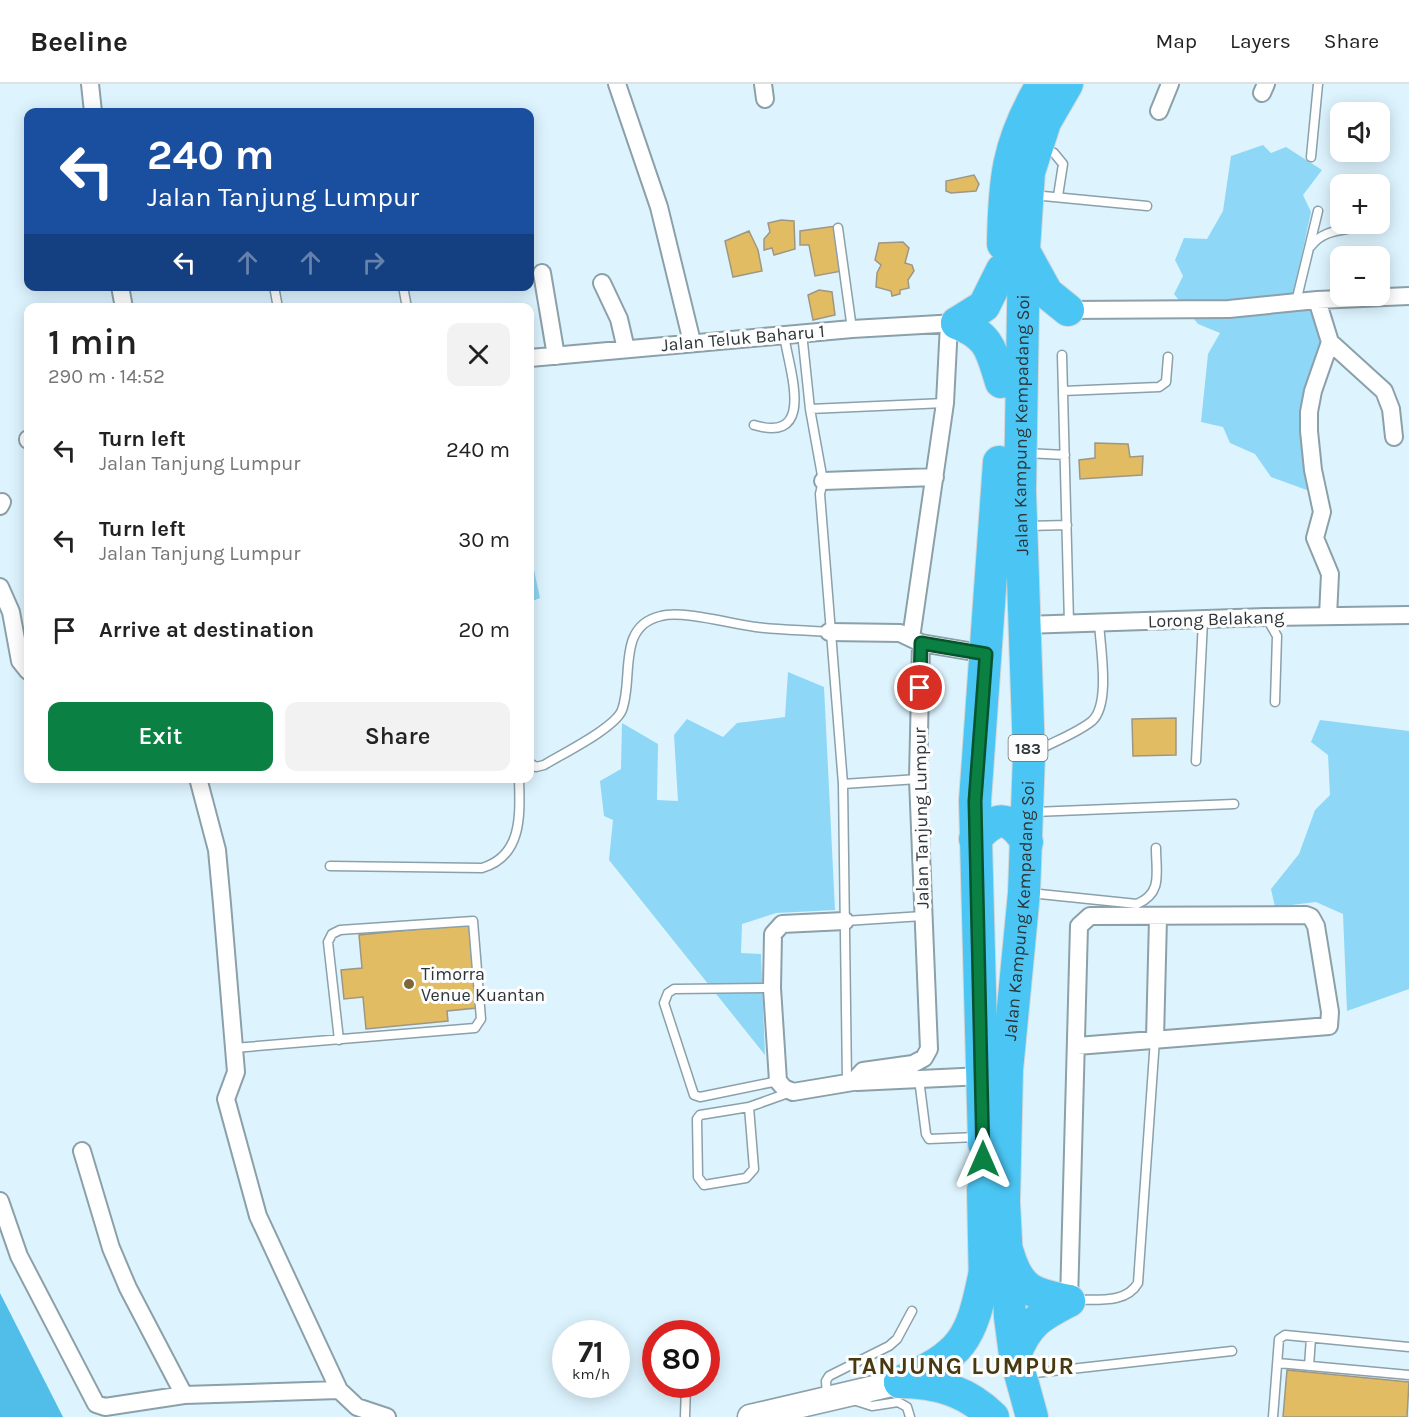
<!DOCTYPE html>
<html lang="en">
<head>
<meta charset="utf-8">
<style>
  body { margin:0; font-family:Karla,sans-serif; background:#f2f2f2; color:#222; height:100vh; display:flex; flex-direction:column; font-size:22px; white-space:nowrap }
  * { box-sizing:border-box; margin:0 }
  p { font-size:20px; color:#767676 }
  .icon { flex:none; width:33px; height:33px; fill:none; stroke:currentColor; stroke-width:2; stroke-linecap:round; stroke-linejoin:round }
  .map { position:relative; flex:1; overflow:hidden }
  .drawer { position:absolute; left:24px; top:219px; width:510px; height:480px; display:flex; flex-direction:column; background:#fff; border-radius:12px; box-shadow:0 3px 15px #0003 }
  .drawer>* { flex:none }
  .banner { position:absolute; left:24px; top:24px; width:510px; height:183px; border-radius:12px; box-shadow:0 3px 15px #0003; background:#1a4fa0; color:#fff; overflow:hidden }
  .fabs { position:absolute; left:1330px; top:18px; display:grid; gap:12px }
  .fabs a { display:grid; place-items:center; width:60px; height:60px; border-radius:12px; background:#fff; box-shadow:0 3px 15px #0003; font-size:30px }
  .speed { position:absolute; left:552px; top:1236px; display:flex; gap:12px; font-size:30px; font-weight:700; text-align:center }
  .speed>* { display:grid; place-content:center; width:78px; height:78px; border-radius:50%; background:#fff; box-shadow:0 3px 15px #0003; line-height:1 }
  .speed small { font-size:15px; font-weight:400 }
  .speed .limit { border:9px solid #d22; background:#fff; color:#111 }
  .pin { position:absolute; display:grid; place-items:center; width:51px; height:51px; color:#fff; margin:-26px; border:3px solid #fff; border-radius:50%; box-shadow:0 2px 6px #0007 }
  .me { position:absolute; width:66px; margin:-33px; rotate:0deg; stroke-linejoin:round; filter:drop-shadow(0 0 4px #0008) }
  .turn { display:flex; align-items:center; gap:21px; height:126px; padding:0 24px; font-size:27px }
  .turn .icon { width:78px; height:78px; stroke-width:2.5 }
  .turn b { display:block; font-size:42px; line-height:51px }
  .lanes { display:flex; align-items:center; height:57px; padding:0 24px; background:#0003; justify-content:center; gap:30px; direction:ltr }
  .lanes .off { opacity:.35 }
  .round { display:grid; place-items:center; flex:none; width:63px; height:63px; border-radius:12px; background:#f2f2f2 }
  .overview { display:flex; align-items:center; justify-content:space-between; height:102px; padding:0 24px }
  h1 { font-size:36px; font-weight:600; line-height:45px }
  .cta { display:flex; gap:12px; margin-top:auto; padding:12px 24px }
  .cta a { flex:1; height:69px; border-radius:12px; background:#0b8043; color:#fff; font-size:24px; font-weight:600; line-height:69px; text-align:center }
  .cta a+a { background:#f2f2f2; color:#222 }
  ul { padding:0; list-style:none }
  li { display:flex; align-items:center; gap:18px; height:90px; padding:0 24px }
  li div { flex:1 }
  li b { display:block; font-size:22px }
  li em { font-style:normal }
  header { display:flex; align-items:center; gap:36px; box-sizing:border-box; height:84px; padding:0 30px; background:#fff; border-bottom:2px solid #e0e0e0 }
  header strong { font-size:28px }
  nav { display:flex; gap:33px; margin-inline-start:auto; font-size:21px }
  .map>svg:first-child { display:block }
</style>
</head>
<body>
<header>
<strong>Beeline</strong>
<nav><a>Map</a><a>Layers</a><a>Share</a></nav>
</header>
<div class="map">
<svg width="1409" height="1333" viewBox="0 0 1409 1333">
  <rect width="100%" height="100%" fill="#ddf4fe"/>
  <path fill="#8ed7f6" d="M 1263,61 L 1271,69 L 1286,63 L 1322,86 L 1303,111 L 1311,128 L 1290,225 L 1313,223 L 1325,259 L 1306,312 L 1315,409 L 1271,393 L 1255,370 L 1230,359 L 1223,343 L 1201,338 L 1208,270 L 1220,249 L 1198,240 L 1174,210 L 1183,192 L 1175,176 L 1184,154 L 1207,155 L 1223,127 L 1231,72 Z
    M 530,467 L 540,514 L 530,518 Z
    M 788,588 L 824,603 L 835,826 L 776,829 L 742,840 L 741,869 L 761,870 L 765,971 L 609,776 L 613,736 L 604,732 L 600,697 L 621,685 L 622,639 L 658,660 L 657,716 L 678,717 L 674,651 L 687,635 L 723,653 L 737,639 L 785,633 Z
    M 1320,636 L 1409,647 L 1409,905 L 1347,927 L 1343,830 L 1316,818 L 1275,823 L 1271,805 L 1299,770 L 1315,726 L 1330,711 L 1328,671 L 1311,658 Z"/>
  <path fill="#50bee9" d="M 0,1209 L 63,1333 L 0,1333 Z"/>
  <path fill="#e1bc63" stroke="#9e9685" stroke-width="1.5" d="M 974,91 L 979,100 L 976,107 L 951,109 L 946,107 L 946,97 Z
    M 781,136 L 794,137 L 795,165 L 774,171 L 772,164 L 764,166 L 764,155 L 770,148 L 768,139 Z
    M 836,142 L 842,187 L 815,192 L 809,161 L 800,161 L 800,147 Z
    M 749,147 L 758,166 L 762,187 L 733,193 L 725,157 Z
    M 903,158 L 909,164 L 905,179 L 912,181 L 914,187 L 908,196 L 909,204 L 900,206 L 900,210 L 892,212 L 891,207 L 876,203 L 877,189 L 881,181 L 875,176 L 879,159 Z
    M 819,206 L 832,208 L 835,231 L 813,236 L 808,211 Z
    M 1095,359 L 1128,360 L 1130,373 L 1143,372 L 1142,391 L 1080,395 L 1079,376 L 1095,374 Z
    M 1176,634 L 1176,671 L 1133,672 L 1132,635 Z
    M 469,840 L 477,924 L 447,927 L 448,937 L 366,945 L 363,913 L 344,915 L 341,886 L 362,884 L 359,851 Z
    M 1287,1286 L 1409,1298 L 1407,1333 L 1283,1333 Z"/>
  <g fill="none" stroke-linecap="round" stroke-linejoin="round">
    <defs>
      <path id="lane" d="M 1042,63 L 1054,69 L 1063,80 L 1058,112
        M 1311,73 L 1318,0
        M 1033,111 L 1147,122
        M 838,144 L 852,245
        M 1311,162 C 1320,150 1333,147 1347,145
        M 274,202 L 278,224
        M 403,202 L 407,224
        M 1296,218 L 1318,127
        M 802,249 L 810,325 L 823,397 L 820,410 L 843,700 L 847,998
        M 1062,271 L 1069,539
        M 1063,307 L 1159,303 L 1166,298 L 1168,273
        M 810,325 L 945,319
        M 754,341 C 817,360 789,286 784,251
        M 1026,369 L 1065,371
        M 1028,442 L 1067,441
        M 1266,533 L 1277,552 L 1275,618
        M 1035,668 C 1052,658 1076,650 1092,637 C 1111,620 1100,562 1099,538
        M 1196,677 L 1203,537
        M 530,679 L 536,683 L 544,681 C 562,670 615,644 622,626 C 634,594 616,542 661,532 C 682,526 732,540 756,543 C 780,546 805,546 829,548
        M 843,700 L 918,695
        M 1034,728 L 1234,720
        M 330,782 L 482,784 C 523,772 520,730 519,694
        M 1030,809 L 1137,820 C 1163,809 1156,789 1156,764
        M 845,837 L 923,832
        M 772,904 L 674,905 L 668,909 L 664,919 L 694,1011 L 700,1013 L 778,997
        M 234,964 L 475,944 L 481,935 L 473,837 L 340,846 L 332,850 L 328,858 L 339,956
        M 919,995 L 926,1050 L 929,1055 L 977,1053
        M 749,1023 L 754,1085 L 746,1094 L 704,1101 L 698,1093 L 697,1035 L 700,1031 L 749,1023 L 791,1008
        M 1075,1216 C 1097,1215 1126,1220 1138,1199 L 1155,955
        M 1278,1279 L 1409,1291
        M 1309,1282 L 1311,1254
        M 1026,1290 L 1232,1267
        M 827,1312 L 826,1297 L 829,1292 L 889,1262 L 897,1255 L 912,1227
        M 850,1315 L 872,1322 L 898,1318 L 907,1323 L 910,1333
        M 685,1333 L 686,1300
        M 1273,1333 L 1279,1255 L 1285,1251 L 1409,1263"/>
      <path id="street" d="M 90,0 L 93,28
        M 617,0 L 659,123 L 692,258
        M 763,0 L 765,15
        M 1262,9 L 1266,0
        M 1159,27 L 1170,0
        M 542,189 L 556,272
        M 602,199 L 619,235 L 626,265
        M 120,202 L 124,224
        M 1317,216 L 1330,258 L 1313,307 L 1309,328 L 1309,347 L 1313,386 L 1322,428 L 1315,454 L 1330,490 L 1328,532
        M 1068,226 L 1229,225 L 1317,216 L 1409,212
        M 1330,258 L 1384,307 L 1391,325 L 1394,353
        M 530,274 L 852,245 L 957,239
        M 28,356 L 28,355
        M 823,397 L 935,393
        M 0,422 L 2,418
        M 0,503 L 11,528 L 20,577 L 28,587
        M 1024,541 L 1266,533 L 1409,531
        M 829,548 L 900,549 L 919,558
        M 911,554 L 945,319 L 949,240
        M 198,694 L 217,766 L 222,820 L 236,988 L 226,1015 L 258,1132 L 339,1306 L 357,1323 L 387,1333
        M 845,837 L 782,840 L 773,850 L 772,904 L 778,997 L 784,1004 L 793,1008 L 853,998 L 863,987 L 913,980 L 924,974 L 929,965 L 918,695 L 921,559 L 986,570
        M 1155,955 L 1158,834
        M 857,998 L 983,992
        M 82,1067 L 111,1164 L 128,1204 L 184,1311
        M 0,1117 L 19,1172 L 96,1320 L 105,1323 L 184,1311 L 339,1306
        M 1069,1217 L 1079,842 L 1090,832 L 1306,831 L 1311,833 L 1316,842 L 1330,928 L 1329,942 L 1077,962"/>
      <path id="secondary" d="M 750,1333 L 900,1298"/>
      <g id="highway">
        <path d="M 1003,160 C 1004,97 1007,60 1040,4"/>
        <path d="M 1025,169 L 1047,209 L 1068,226"/>
        <path d="M 957,239 C 990,252 991,266 1001,298"/>
        <path d="M 957,239 L 984,222 L 1002,186"/>
        <path d="M 975,755 C 997,731 1009,731 1027,758"/>
        <path d="M 984,1059 L 975,717 L 999,378"/>
        <path d="M 983,1106 L 985,1203"/>
        <path d="M 1008,1169 C 1019,1206 1032,1210 1069,1217"/>
        <path d="M 1015,1271 C 1027,1239 1040,1232 1069,1217"/>
        <path d="M 900,1298 C 962,1271 971,1256 984,1192"/>
        <path d="M 900,1298 C 936,1298 967,1307 993,1333"/>
        <path id="s1" d="M 1032,1333 L 1015,1271 L 1010,1233 L 1004,1118 L 1007,986 L 1024,809 L 1029,671 L 1020,407 L 1024,165 L 1029,88 L 1045,38 L 1067,0"/>
      </g>
    </defs>
    <use href="#lane" stroke="#8ba0a9" stroke-width="11"/>
    <use href="#street" stroke="#8ba0a9" stroke-width="20"/>
    <use href="#secondary" stroke="#8ba0a9" stroke-width="27"/>
    <use href="#highway" stroke="#d5d7d7" stroke-width="34"/>
    <use href="#lane" stroke="#fff" stroke-width="8"/>
    <use href="#street" stroke="#fff" stroke-width="16"/>
    <use href="#secondary" stroke="#fff" stroke-width="24"/>
    <use href="#highway" stroke="#4bc6f4" stroke-width="32"/>
  </g>
  <g fill="none" stroke-linecap="round" stroke-linejoin="round">
    <defs>
      <path id="route" d="M 920,604 L 921,559 L 986,570 L 975,717 L 983,1075"/>
    </defs>
    <use href="#route" stroke="#07532c" stroke-width="15"/>
    <use href="#route" stroke="#0b8043" stroke-width="10"/>
  </g>
  <circle fill="#7c6736" stroke="#fdfdfd" stroke-width="2" cx="409" cy="900" r="6"/>
  <g text-anchor="middle" dominant-baseline="central" stroke-width="6" stroke-linejoin="round" paint-order="stroke">
    <rect fill="#fdfdfd" stroke="#6b7174" stroke-width="1.5" x="1008.5" y="651" width="39" height="26" rx="4.5"/>
    <g font-size="16" font-weight="bold" fill="#2d3539">
      <text x="1028" y="664">183</text>
    </g>
    <g font-size="18" fill="#2d3539" stroke="#fdfdfd">
      <text transform="translate(743 254) rotate(-5)">Jalan Teluk Baharu 1</text>
      <text stroke="none"><textPath href="#s1" startOffset="996">Jalan Kampung Kempadang Soi</textPath></text>
      <text transform="translate(1216 535) rotate(-2)">Lorong Belakang</text>
      <text transform="translate(921 734) rotate(-91)">Jalan Tanjung Lumpur</text>
      <text stroke="none"><textPath href="#s1" startOffset="510">Jalan Kampung Kempadang Soi</textPath></text>
    </g>
    <g font-size="18" fill="#2d3539" stroke="#fdfdfd" text-anchor="start">
      <text x="421" y="890">Timorra<tspan x="421" dy="21">Venue Kuantan</tspan></text>
    </g>
    <g font-size="24" font-weight="bold" letter-spacing="1.5" fill="#493911" stroke="#fdfdfd">
      <text x="962" y="1282">TANJUNG LUMPUR</text>
    </g>
  </g>
</svg>
<div class="fabs">
<a><svg class="icon" aria-label="sound" viewBox="0 0 24 24"><path d="M4 9h4l5-4v14l-5-4H4zM17 9q2 3 0 6"/></svg></a>
<a>+</a>
<a>−</a>
</div>
<div class="speed"><div>71<small>km/h</small></div><div class="limit">80</div></div>
<div class="pin" style="left:920px;top:604px;background:#d93025"><svg class="icon" aria-label="arrive" viewBox="0 0 24 24"><path d="M6 21V4h12l-3 4 3 4H6"/></svg></div>
<svg class="me" style="left:983px;top:1075px" viewBox="-20 -20 40 40"><path d="M0-17L14 15 0 8-14 15z" fill="#0b8043" stroke="#fff" stroke-width="4"/></svg>
<div class="banner">
<div class="turn"><svg class="icon" aria-label="left" viewBox="0 0 24 24"><path d="M17 20v-9H6M10 6l-5 5 5 5"/></svg><div><b>240 m</b>Jalan Tanjung Lumpur</div></div>
<div class="lanes"><svg class="icon" aria-label="left" viewBox="0 0 24 24"><path d="M17 20v-9H6M10 6l-5 5 5 5"/></svg><svg class="icon off" aria-label="ahead" viewBox="0 0 24 24"><path d="M12 20V5M6 11l6-6 6 6"/></svg><svg class="icon off" aria-label="ahead" viewBox="0 0 24 24"><path d="M12 20V5M6 11l6-6 6 6"/></svg><svg class="icon off" aria-label="right" viewBox="0 0 24 24"><path d="M7 20v-9h11M14 6l5 5-5 5"/></svg></div>
</div>
<section class="drawer">
<div class="overview"><div><h1>1 min</h1><p>290 m · 14:52</p></div><a class="round"><svg class="icon" aria-label="close" viewBox="0 0 24 24"><path d="M6 6l12 12M18 6L6 18"/></svg></a></div>
<ul>
<li><svg class="icon" aria-label="left" viewBox="0 0 24 24"><path d="M17 20v-9H6M10 6l-5 5 5 5"/></svg><div><b>Turn left</b><p>Jalan Tanjung Lumpur</p></div><em>240 m</em></li>
<li><svg class="icon" aria-label="left" viewBox="0 0 24 24"><path d="M17 20v-9H6M10 6l-5 5 5 5"/></svg><div><b>Turn left</b><p>Jalan Tanjung Lumpur</p></div><em>30 m</em></li>
<li><svg class="icon" aria-label="arrive" viewBox="0 0 24 24"><path d="M6 21V4h12l-3 4 3 4H6"/></svg><div><b>Arrive at destination</b></div><em>20 m</em></li>
</ul>
<div class="cta"><a>Exit</a><a>Share</a></div>
</section>
</div>
</body>
</html>
